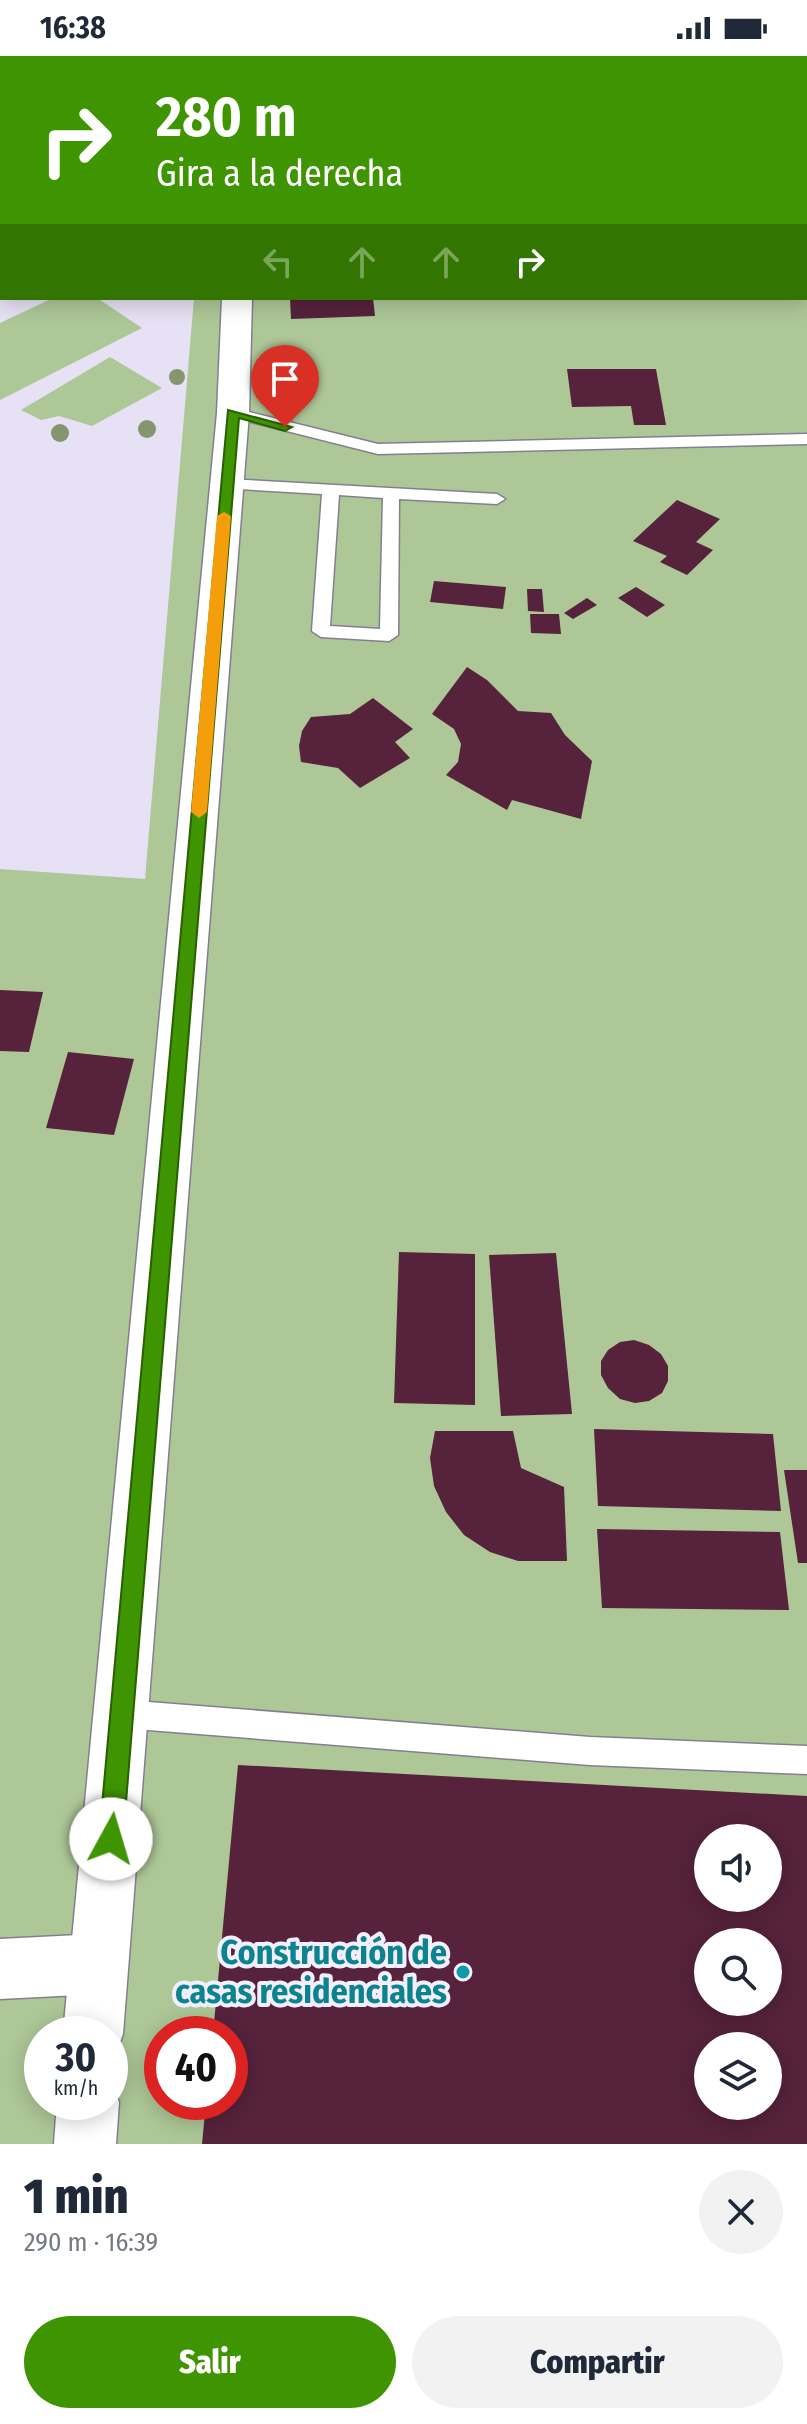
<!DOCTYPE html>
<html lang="es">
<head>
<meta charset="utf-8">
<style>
  body { margin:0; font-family:"Fira Sans Condensed",sans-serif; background:#f2f2f3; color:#1f2937; height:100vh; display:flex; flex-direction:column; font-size:30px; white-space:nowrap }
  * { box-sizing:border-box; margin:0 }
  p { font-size:26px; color:#747a83 }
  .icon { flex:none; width:44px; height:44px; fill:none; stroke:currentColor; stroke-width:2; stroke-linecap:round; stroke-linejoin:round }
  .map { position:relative; height:2088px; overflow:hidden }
  .drawer { display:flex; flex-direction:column; background:#fff; flex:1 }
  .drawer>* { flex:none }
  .top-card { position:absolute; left:0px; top:0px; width:808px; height:244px; box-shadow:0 4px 20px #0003; background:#3f9402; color:#fff; overflow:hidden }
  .tools { position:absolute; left:694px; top:1768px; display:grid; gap:16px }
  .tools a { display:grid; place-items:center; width:88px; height:88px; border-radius:50%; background:#fff; box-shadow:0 4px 20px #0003; font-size:40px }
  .speed { position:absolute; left:24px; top:1960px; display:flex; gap:16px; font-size:40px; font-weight:700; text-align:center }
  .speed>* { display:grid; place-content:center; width:104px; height:104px; border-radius:50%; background:#fff; box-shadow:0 4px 20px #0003; line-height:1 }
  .speed small { font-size:20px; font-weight:400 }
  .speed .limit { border:12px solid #d22; background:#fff; color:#111 }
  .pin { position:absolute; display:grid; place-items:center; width:68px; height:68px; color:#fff; margin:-82px -34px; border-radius:50% 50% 50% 0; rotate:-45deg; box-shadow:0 0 8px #0007 }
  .pin .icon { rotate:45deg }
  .me { position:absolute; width:88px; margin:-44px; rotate:6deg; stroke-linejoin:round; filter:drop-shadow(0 0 6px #0008) }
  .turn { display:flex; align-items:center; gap:28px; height:168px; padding:0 24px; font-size:36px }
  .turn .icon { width:104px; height:104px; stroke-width:2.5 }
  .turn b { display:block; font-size:56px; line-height:68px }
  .lanes { display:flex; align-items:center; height:76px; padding:0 24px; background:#0003; justify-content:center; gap:40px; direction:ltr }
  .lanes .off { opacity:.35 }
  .round { display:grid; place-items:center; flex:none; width:84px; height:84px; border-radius:42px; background:#f2f2f3 }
  .headline { display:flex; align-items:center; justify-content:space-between; height:136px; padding:0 24px }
  h1 { font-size:48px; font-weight:800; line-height:60px }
  .cta { display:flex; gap:16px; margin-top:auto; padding:16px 24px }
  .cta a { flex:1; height:92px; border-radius:48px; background:#3f9402; color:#fff; font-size:32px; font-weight:800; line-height:92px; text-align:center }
  .cta a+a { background:#f2f2f3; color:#1f2937 }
  .status { display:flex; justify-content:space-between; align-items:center; height:56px; padding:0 40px; background:#fff; direction:ltr }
  .status svg { height:22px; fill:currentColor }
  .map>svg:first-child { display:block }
</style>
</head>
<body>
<div class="status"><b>16:38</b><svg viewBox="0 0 49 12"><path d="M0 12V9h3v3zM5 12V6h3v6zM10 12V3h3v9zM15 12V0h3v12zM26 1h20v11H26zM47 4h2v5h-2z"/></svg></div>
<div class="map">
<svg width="807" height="2088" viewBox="0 0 807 2088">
  <rect width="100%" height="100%" fill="#e6e1f4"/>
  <path fill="#adc797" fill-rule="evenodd" d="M 217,0 L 807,0 L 807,2088 L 0,2088 L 0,813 L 145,823 L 194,242 L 806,242 L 806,2 ZM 708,1782 L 768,1782 L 768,1842 L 708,1842 ZM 708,1886 L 768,1886 L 768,1946 L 708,1946 ZM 42,1978 L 110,1978 L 110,2046 L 42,2046 ZM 162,1978 L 230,1978 L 230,2046 L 162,2046 ZM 708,1990 L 768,1990 L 768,2050 L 708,2050 Z
    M 53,242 L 97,242 L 142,272 L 0,344 L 0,267 Z
    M 110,301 L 162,332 L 92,370 L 59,360 L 41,364 L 21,354 Z"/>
  <path fill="#56223c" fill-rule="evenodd" d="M 290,242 L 373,242 L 375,260 L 291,263 Z
    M 567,313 L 656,313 L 666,369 L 634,369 L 631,350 L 572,351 Z
    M 677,444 L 720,463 L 696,486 L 713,494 L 687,519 L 660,506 L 667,500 L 633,485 Z
    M 434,525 L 506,531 L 503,553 L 430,546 Z
    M 636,531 L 665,549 L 647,561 L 618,542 Z
    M 527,533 L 542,533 L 544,556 L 528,555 Z
    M 587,542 L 597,549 L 573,563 L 564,557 Z
    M 530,558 L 559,558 L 561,578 L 531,577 Z
    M 467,611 L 487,624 L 518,655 L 551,657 L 565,679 L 592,705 L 581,763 L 512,744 L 507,754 L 446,719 L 458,706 L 461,688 L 454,673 L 432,658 Z
    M 373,642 L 413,673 L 395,686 L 410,702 L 360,732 L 338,712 L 301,706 L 299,690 L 302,675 L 311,661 L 350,658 Z
    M 0,934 L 43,936 L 29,996 L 0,995 Z
    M 68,996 L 134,1003 L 114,1079 L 46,1072 Z
    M 399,1196 L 475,1198 L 475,1349 L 394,1347 Z
    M 556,1197 L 572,1358 L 501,1360 L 489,1199 Z
    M 634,1284 L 649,1289 L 661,1298 L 668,1310 L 668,1325 L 662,1337 L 649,1345 L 635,1347 L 620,1343 L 608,1332 L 601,1319 L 601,1305 L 608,1294 L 620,1286 Z
    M 594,1373 L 773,1378 L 781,1455 L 598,1450 Z
    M 435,1375 L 513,1375 L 521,1412 L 564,1431 L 567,1505 L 518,1505 L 490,1496 L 464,1479 L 446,1456 L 434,1430 L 430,1402 Z
    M 784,1414 L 807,1414 L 807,1507 L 798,1507 Z
    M 597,1473 L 780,1476 L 789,1554 L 602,1552 Z
    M 238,1709 L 807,1740 L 807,2088 L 202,2088 L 206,2046 L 230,2046 L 230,1978 L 213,1978 ZM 708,1782 L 768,1782 L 768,1842 L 708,1842 ZM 708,1886 L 768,1886 L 768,1946 L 708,1946 ZM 708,1990 L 768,1990 L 768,2050 L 708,2050 Z"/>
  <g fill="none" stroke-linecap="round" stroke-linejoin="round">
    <defs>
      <path id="lane" d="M 806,35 L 807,35 L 807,43 L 806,43 Z
        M 806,194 L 807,194 L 807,202 L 806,202 Z
        M 233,352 L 378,388 L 807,378 L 807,388 L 378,398 L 227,360 L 227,354 Z
        M 227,423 L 497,438 L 505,443 L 497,448 L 399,443 L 398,579 L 389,585 L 321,581 L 312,575 L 322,438 L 221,432 L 219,428 ZM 339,439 L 383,442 L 380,573 L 330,570 Z
        M 123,1644 L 590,1681 L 807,1690 L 807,1718 L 590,1709 L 123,1672 L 113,1668 L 109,1658 L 113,1648 Z"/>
      <path id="street" d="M 98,1878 L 119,1887 L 128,1908 L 119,1929 L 98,1938 L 0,1943 L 0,1883 Z"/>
      <path id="secondary" d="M 240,0 L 266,0 L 266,2 L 240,2 Z
        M 222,242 L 252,242 L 249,357 L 123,1978 L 115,2000 L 110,2001 L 110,1978 L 63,1978 L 217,357 Z
        M 110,2024 L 119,2046 L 116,2088 L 54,2088 L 57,2046 L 110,2046 Z"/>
    </defs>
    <use href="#lane" stroke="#847f90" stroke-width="3"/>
    <use href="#street" stroke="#847f90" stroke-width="3"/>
    <use href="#secondary" stroke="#847f90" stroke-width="3"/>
    <path stroke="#a4a0af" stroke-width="3" stroke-dasharray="3 4" stroke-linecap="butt" d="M 132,0 L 149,2"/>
    <use href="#lane" fill="#fff" fill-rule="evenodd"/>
    <use href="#street" fill="#fff" fill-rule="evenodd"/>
    <use href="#secondary" fill="#fff" fill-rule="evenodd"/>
  </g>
  <g fill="#85966f">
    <circle cx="177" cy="321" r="8"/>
    <circle cx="147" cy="373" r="9"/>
    <circle cx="60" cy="377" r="9"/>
  </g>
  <path fill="#3f9402" stroke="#296001" stroke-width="2" d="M 228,354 L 292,371 L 285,375 L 239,362 L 123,1783 L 119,1792 L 111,1795 L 102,1792 L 99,1783 Z"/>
  <path fill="#f59e0b" d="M 224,456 L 231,460 L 207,756 L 199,762 L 191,756 L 217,460 Z"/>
  <circle fill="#0f9aa8" stroke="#f3efff" stroke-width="3" cx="463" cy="1916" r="8"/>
  <g text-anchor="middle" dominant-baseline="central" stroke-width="8" stroke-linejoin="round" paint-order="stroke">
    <g font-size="34" font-weight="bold" fill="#0d838f" stroke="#f3efff" text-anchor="end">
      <text x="447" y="1896">Construcción de<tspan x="447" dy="39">casas residenciales</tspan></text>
    </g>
  </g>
</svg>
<div class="tools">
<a><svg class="icon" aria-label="sound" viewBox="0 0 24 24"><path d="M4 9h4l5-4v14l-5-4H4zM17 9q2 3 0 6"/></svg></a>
<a><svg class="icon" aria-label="search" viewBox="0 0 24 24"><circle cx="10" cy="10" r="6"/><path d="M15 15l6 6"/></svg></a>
<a><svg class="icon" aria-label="layers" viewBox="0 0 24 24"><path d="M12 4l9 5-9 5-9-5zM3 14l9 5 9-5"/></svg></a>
</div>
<div class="speed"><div>30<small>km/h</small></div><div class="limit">40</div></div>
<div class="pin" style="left:285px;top:371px;background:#d93025"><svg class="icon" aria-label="arrive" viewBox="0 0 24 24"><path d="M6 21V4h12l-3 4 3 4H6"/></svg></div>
<svg class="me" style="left:111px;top:1783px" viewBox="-20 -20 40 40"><circle r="19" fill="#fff"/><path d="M0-13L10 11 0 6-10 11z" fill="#3f9402"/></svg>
<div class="top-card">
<div class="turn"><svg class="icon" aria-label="right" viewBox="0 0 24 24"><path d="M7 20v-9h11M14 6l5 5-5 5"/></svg><div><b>280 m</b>Gira a la derecha</div></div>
<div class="lanes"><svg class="icon off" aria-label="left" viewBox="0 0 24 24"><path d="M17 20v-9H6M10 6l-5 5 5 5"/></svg><svg class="icon off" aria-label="ahead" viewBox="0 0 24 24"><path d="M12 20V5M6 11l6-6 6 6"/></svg><svg class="icon off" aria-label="ahead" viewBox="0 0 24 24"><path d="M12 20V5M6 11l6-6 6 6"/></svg><svg class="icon" aria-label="right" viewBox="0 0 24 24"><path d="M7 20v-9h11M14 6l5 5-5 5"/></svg></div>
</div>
</div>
<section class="drawer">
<div class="headline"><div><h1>1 min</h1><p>290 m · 16:39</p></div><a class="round"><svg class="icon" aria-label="close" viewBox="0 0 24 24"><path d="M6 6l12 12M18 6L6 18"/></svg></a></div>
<div class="cta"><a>Salir</a><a>Compartir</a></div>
</section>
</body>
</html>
